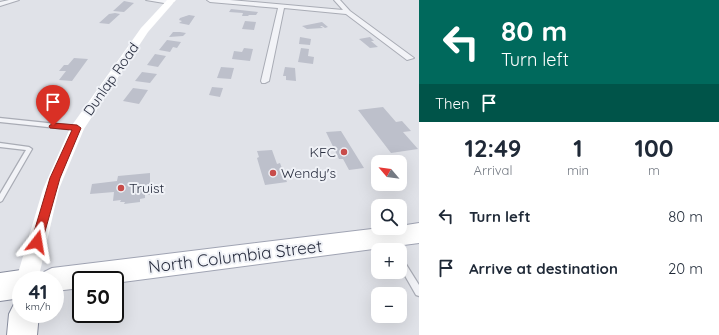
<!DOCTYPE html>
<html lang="en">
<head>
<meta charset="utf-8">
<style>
  body { margin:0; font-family:Quicksand,sans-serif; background:#f2f2f3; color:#1f2937; height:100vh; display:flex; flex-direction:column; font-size:15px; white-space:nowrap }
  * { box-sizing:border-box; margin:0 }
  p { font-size:13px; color:#747a83 }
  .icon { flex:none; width:22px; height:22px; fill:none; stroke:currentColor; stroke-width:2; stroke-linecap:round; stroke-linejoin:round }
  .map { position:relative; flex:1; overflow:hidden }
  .panel { display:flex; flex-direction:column; background:#fff; width:300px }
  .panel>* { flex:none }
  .guide { background:#00695c; color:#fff; overflow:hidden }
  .needle { width:26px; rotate:299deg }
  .tools { position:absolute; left:371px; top:155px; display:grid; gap:8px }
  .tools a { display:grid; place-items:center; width:36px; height:36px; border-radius:8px; background:#fff; box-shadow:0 4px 16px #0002; font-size:20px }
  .speed { position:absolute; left:12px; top:271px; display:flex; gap:8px; font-size:20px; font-weight:700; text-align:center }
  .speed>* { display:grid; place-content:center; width:52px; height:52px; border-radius:50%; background:#fff; box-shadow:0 4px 16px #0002; line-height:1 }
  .speed small { font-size:10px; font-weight:400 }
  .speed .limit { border:2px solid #111; border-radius:6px; background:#fff; color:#111 }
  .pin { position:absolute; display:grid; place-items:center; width:34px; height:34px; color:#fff; margin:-41px -17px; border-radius:50% 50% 50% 0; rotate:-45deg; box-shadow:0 0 4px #0007 }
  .pin .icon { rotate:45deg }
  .me { position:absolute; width:44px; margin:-22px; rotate:14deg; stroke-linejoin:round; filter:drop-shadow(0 0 3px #0008) }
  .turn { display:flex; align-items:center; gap:14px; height:84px; padding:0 16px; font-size:18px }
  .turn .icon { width:52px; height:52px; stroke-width:2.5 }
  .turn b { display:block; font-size:28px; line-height:34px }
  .then { display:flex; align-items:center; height:38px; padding:0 16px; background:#0003; gap:8px; font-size:15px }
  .eta { display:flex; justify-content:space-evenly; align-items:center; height:68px; text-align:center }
  .eta b { font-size:24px; font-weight:800; line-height:28px }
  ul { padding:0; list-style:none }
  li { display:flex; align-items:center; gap:12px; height:52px; padding:0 16px }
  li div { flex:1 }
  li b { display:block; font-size:15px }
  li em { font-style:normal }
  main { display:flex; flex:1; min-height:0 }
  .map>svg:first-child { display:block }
</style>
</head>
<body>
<main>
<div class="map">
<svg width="419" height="335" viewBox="0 0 419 335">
  <rect width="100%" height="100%" fill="#e0e2e8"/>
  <path fill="#bdc0cb" d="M 124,1 L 134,3 L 124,12 L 113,11 Z
    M 231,9 L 258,12 L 256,15 L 249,15 L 248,16 L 242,16 L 243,13 L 229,12 Z
    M 115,13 L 120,14 L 109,24 L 99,23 L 109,14 Z
    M 189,15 L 195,16 L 189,25 L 179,23 L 182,21 L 179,20 L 180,18 Z
    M 245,21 L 256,22 L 254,30 L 242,29 Z
    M 322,22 L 328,27 L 325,28 L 322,26 L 320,26 L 323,28 L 307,29 L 302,26 Z
    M 173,32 L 180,32 L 186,33 L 183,36 L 169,37 Z
    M 300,37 L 311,39 L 310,45 L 299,44 Z
    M 370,37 L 374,41 L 371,41 L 378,47 L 370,48 L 359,39 Z
    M 167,40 L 181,42 L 177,48 L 173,47 L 170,52 L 159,50 Z
    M 244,48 L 253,49 L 250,61 L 232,59 L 234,51 L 242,52 Z
    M 301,48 L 309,49 L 308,56 L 314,57 L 313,64 L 298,62 Z
    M 155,54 L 166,56 L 158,67 L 147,65 Z
    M 74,58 L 88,59 L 72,81 L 59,80 L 66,71 L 59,71 L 64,65 L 68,65 Z
    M 221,67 L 234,68 L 231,79 L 217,78 Z
    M 285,67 L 295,68 L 296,81 L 286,80 L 286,76 L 283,76 Z
    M 142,72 L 157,74 L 150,83 L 135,81 Z
    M 212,87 L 223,88 L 220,97 L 209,95 Z
    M 133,88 L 148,90 L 139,104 L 123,101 Z
    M 383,107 L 396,122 L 402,121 L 411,131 L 403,132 L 418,149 L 391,153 L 358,110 Z
    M 341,131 L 364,168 L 349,170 L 343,159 L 339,159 L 326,132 Z
    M 272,150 L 277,164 L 280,163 L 287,182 L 265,185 L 257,158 L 259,157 L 257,151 Z
    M 150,173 L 150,195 L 145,195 L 145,198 L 140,199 L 140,202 L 124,204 L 125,202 L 120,202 L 121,200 L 113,201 L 114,192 L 90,194 L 92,184 L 117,181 L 118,176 Z"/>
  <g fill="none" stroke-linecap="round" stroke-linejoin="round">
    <defs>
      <path id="lane" d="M 0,118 L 76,126 L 78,128 L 76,130 L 0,122 Z
        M 0,143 L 29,147 L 32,149 L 2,201 L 0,202 L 0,194 L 26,150 L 0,147 Z
        M 388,237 L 390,238 L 397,250 L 390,250 L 385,240 L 386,238 Z
        M 400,257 L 402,258 L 419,285 L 419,296 L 416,295 L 400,267 Z"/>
      <path id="street" d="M 9,0 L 19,0 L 0,6 L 0,2 Z
        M 146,0 L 167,0 L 173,2 L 170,4 Z
        M 207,0 L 230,0 L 343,10 L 334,0 L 340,0 L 350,11 L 414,58 L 407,60 L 346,14 L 284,8 L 269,81 L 265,83 L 262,83 L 261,81 L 278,8 L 210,2 Z"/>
      <path id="primary" d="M 419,223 L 419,243 L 115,283 L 115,280 L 81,280 L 81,288 L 55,291 L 55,280 L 40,280 L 44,272 L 52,268 L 380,228 L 400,228 L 400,226 Z"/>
      <path id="highway" d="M 21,270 L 31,274 L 33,280 L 21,280 L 21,298 L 0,301 L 0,273 Z
        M 21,300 L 21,314 L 39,314 L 37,335 L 7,335 L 9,314 L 14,304 Z"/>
    </defs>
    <use href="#lane" stroke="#a9acb5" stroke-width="2.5"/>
    <use href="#street" stroke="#a9acb5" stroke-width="2"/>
    <use href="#primary" stroke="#a0a4b3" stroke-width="2"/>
    <use href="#highway" stroke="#888d9e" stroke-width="2"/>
    <use href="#lane" fill="#f2f3f7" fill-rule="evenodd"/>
    <use href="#street" fill="#f2f3f7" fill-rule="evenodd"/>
    <path fill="#fff" fill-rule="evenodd" d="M 167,0 L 176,0 L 148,32 L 84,129 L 59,189 L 38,280 L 21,280 L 21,288 L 20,287 L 16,280 L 43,189 L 70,128 L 141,28 Z"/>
    <use href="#primary" fill="#fff" fill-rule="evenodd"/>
    <use href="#highway" fill="#fff" fill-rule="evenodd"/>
  </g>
  <path fill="#d93025" stroke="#8d1f18" d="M 53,123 L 77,125 L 81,128 L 60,178 L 42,242 L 41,246 L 37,247 L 33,246 L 31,242 L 50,178 L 72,130 L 50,128 L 49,126 Z"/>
  <g fill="#c84c4a" stroke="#eff1f6" stroke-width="1.5">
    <circle cx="344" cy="152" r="4"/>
    <circle cx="273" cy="173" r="4"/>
    <circle cx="121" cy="188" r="4"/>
  </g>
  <g text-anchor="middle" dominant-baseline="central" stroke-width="4" stroke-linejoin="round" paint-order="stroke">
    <g font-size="14" fill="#292e3f" stroke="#eff1f6">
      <text transform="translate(111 79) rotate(-55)">Dunlap Road</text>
    </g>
    <g font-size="14" fill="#292e3f" stroke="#eff1f6" text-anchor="start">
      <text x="336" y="152" text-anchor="end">KFC</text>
      <text x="281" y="173">Wendy's</text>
      <text x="129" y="188">Truist</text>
    </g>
    <g font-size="17" fill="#292e3f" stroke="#eff1f6">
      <text transform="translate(235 256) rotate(-7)">North Columbia Street</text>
    </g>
  </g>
</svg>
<div class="tools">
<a><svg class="needle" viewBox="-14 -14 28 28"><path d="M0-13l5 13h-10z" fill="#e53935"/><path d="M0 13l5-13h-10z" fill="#747a83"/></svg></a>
<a><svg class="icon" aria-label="search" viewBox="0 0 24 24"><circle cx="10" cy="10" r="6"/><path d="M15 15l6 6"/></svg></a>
<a>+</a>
<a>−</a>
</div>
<div class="speed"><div>41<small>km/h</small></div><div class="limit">50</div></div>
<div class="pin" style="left:53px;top:126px;background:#d93025"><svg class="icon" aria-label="arrive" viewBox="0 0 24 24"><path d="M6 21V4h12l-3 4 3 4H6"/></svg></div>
<svg class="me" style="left:37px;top:242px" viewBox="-20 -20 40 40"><path d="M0-17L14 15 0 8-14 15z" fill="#d93025" stroke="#fff" stroke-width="4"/></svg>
</div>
<section class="panel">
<div class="guide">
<div class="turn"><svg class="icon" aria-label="left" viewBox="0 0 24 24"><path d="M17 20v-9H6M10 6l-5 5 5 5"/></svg><div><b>80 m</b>Turn left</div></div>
<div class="then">Then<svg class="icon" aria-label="arrive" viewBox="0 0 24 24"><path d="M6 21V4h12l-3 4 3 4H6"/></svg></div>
</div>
<div class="eta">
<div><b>12:49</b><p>Arrival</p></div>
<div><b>1</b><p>min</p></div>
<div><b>100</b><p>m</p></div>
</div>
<ul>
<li><svg class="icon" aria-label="left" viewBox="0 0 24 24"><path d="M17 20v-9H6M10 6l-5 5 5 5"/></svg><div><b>Turn left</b></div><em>80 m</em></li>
<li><svg class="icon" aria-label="arrive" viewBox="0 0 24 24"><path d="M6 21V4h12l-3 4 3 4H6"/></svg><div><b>Arrive at destination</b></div><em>20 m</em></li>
</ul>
</section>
</main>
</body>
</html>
